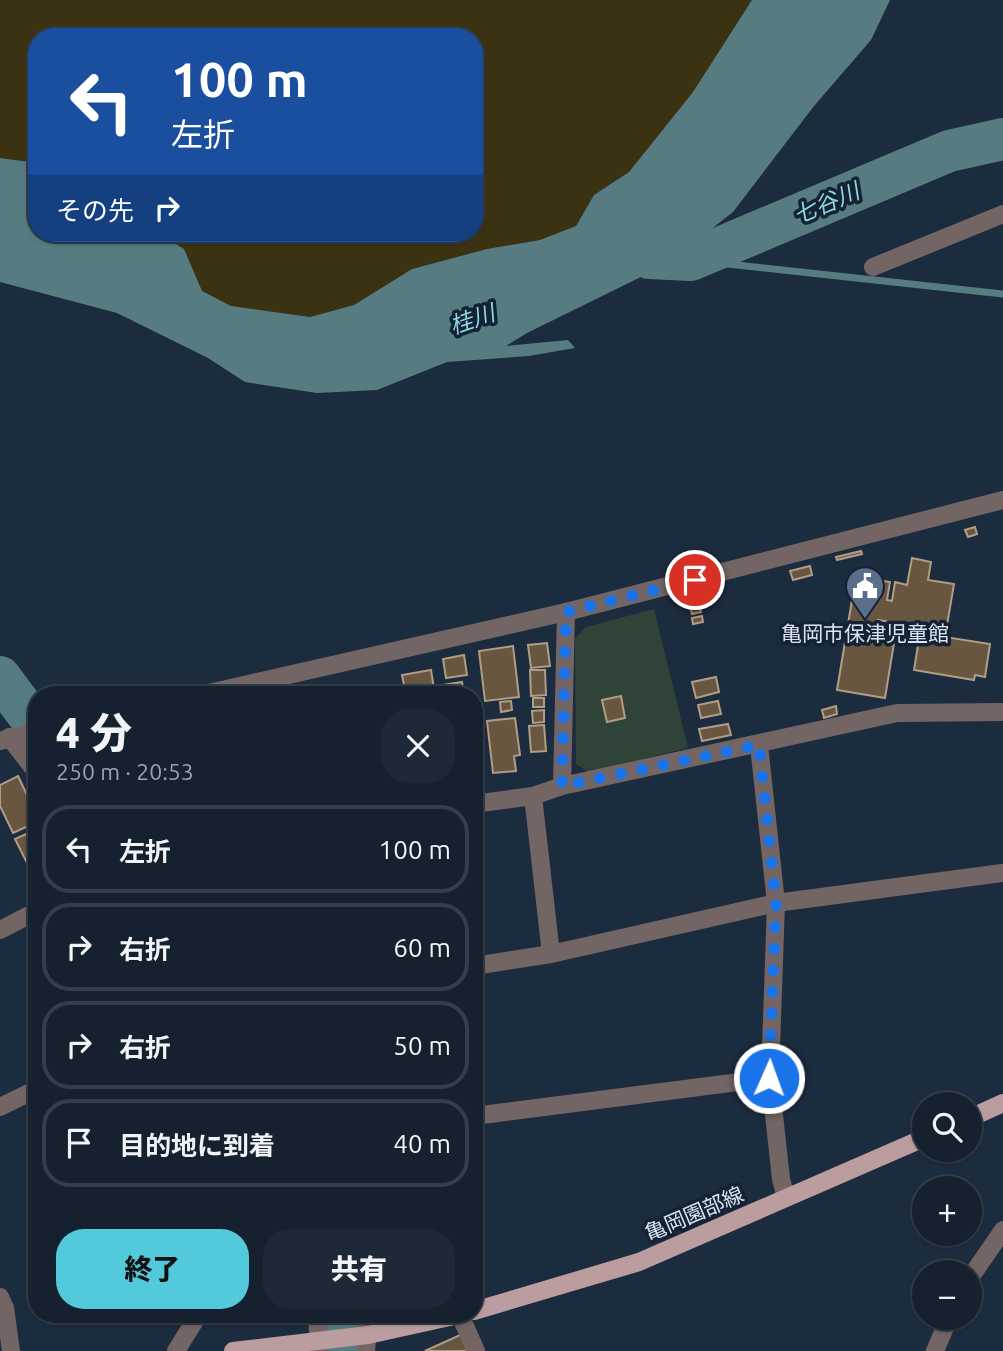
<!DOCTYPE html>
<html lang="ja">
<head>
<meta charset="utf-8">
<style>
  body { margin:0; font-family:Ubuntu,"Noto Sans JP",sans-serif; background:#1e2937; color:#f1f3f6; height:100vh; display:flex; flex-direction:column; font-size:26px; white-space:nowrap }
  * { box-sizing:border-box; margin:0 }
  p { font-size:23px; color:#9da3aa }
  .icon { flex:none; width:38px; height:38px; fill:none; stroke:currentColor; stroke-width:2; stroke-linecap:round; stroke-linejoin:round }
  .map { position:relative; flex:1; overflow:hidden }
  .panel { position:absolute; left:28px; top:686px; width:455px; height:637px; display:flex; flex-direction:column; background:#15212f; border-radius:28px; box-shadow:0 2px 5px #0004,0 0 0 2px #343e4b }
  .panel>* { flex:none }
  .hud { position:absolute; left:28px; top:28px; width:455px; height:214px; border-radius:28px; box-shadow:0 2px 5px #0004,0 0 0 2px #343e4b; background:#1a4fa0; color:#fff; overflow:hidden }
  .tools { position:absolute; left:912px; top:1092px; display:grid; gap:14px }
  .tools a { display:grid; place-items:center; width:70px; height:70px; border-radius:50%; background:#15212f; box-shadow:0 2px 5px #0004,0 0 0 2px #343e4b; font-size:35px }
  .pin { position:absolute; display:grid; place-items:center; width:60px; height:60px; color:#fff; margin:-30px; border:4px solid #fff; border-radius:50%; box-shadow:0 2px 7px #0007 }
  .me { position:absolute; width:77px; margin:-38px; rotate:2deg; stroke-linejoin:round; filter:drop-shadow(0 0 5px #0008) }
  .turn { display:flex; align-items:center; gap:24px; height:147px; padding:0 28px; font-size:32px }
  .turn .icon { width:91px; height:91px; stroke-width:2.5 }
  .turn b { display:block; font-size:49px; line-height:60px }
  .then { display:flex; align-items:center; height:66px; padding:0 28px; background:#0003; gap:14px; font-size:26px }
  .round { display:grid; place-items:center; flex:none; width:74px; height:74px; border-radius:28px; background:#1e2937 }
  .overview { display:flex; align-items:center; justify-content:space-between; height:119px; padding:0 28px }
  h1 { font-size:42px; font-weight:800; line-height:52px }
  .action { display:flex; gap:14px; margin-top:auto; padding:14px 28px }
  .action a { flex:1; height:80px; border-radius:28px; background:#53cadc; color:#111; font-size:28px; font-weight:800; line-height:80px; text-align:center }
  .action a+a { background:#1e2937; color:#f1f3f6 }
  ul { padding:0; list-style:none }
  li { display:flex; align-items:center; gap:21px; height:88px; margin:0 14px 10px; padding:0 14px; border:4px solid #343e4b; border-radius:28px }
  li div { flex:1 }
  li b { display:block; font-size:26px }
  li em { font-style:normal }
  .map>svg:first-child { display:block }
</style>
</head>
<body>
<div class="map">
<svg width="1003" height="1351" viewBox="0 0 1003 1351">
  <rect width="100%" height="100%" fill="#1c2c3f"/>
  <path fill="#304338" d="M 654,609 L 688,748 L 588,772 L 576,764 L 575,638 L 586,627 Z"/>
  <path fill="#3b3212" d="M 0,0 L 752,0 L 693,92 L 629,172 L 594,195 L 576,226 L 540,240 L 487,249 L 412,269 L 354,305 L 310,317 L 231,306 L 202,291 L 184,249 L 158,233 L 474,233 L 474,37 L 37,37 L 37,163 L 0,158 Z"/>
  <path fill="#567c81" d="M 752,0 L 890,0 L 871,40 L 814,106 L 733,212 L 705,234 L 709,237 L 816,191 L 831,197 L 752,237 L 651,272 L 527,333 L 506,346 L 568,340 L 575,348 L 529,356 L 447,362 L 377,390 L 317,393 L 245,382 L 208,358 L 117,313 L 0,282 L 0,158 L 37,163 L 37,233 L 158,233 L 184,249 L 202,291 L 231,306 L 310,317 L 354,305 L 412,269 L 487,249 L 540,240 L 576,226 L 594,195 L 629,172 L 693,92 Z"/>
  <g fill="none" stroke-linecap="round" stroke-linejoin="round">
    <path stroke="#567c81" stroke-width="7" d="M 691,260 L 1003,294"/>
    <path stroke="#567c81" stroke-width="42" d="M 649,258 L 691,260 L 949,151 L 1003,139
      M 0,677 L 37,727
      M 339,1351 L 341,1314"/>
  </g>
  <path fill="#695641" stroke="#b19c85" stroke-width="2" d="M 975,527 L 977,534 L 968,537 L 965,530 Z
    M 861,551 L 862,554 L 837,560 L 836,557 Z
    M 912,558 L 931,562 L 928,580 L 954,584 L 945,637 L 990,644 L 985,677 L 975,675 L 974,680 L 914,670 L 921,627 L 878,620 L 874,640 L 894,643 L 885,698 L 837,690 L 853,594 L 874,598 L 877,580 L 890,582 L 887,600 L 892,601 L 895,582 L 907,585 Z
    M 810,566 L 812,575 L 793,580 L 790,571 Z
    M 699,601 L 701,612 L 692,614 L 689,603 Z
    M 702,616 L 703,622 L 693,624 L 692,618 Z
    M 547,643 L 550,666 L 531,668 L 528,645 Z
    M 513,646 L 519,697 L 485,701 L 479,651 Z
    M 464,655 L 467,675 L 446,678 L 443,659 Z
    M 431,670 L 435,695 L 396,695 L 394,687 L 404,685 L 402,675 Z
    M 530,670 L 545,670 L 546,695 L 531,696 Z
    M 716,677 L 719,692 L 696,698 L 692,682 Z
    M 462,682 L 464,695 L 437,695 L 436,686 Z
    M 621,696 L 625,718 L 607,722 L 602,700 Z
    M 533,698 L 544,698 L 544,707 L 533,707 Z
    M 511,701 L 512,710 L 501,712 L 500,702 Z
    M 718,701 L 721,714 L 701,718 L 698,705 Z
    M 836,706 L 837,714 L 824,718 L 822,710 Z
    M 544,710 L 544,722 L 533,723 L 532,711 Z
    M 515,718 L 520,755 L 514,756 L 516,771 L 493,773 L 487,721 Z
    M 728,724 L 731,735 L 702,741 L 699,729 Z
    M 544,725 L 546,751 L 531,752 L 529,726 Z
    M 18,776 L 37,816 L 37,822 L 13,833 L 0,806 L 0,785 Z
    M 37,829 L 37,863 L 29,867 L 15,839 Z
    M 462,1334 L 468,1351 L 425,1351 Z"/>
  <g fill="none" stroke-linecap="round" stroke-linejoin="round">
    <path stroke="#746565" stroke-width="18" d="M 873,267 L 1003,214
      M 9,737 L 37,773
      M 759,745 L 776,903 L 770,1078 L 781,1179 L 786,1198
      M 562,786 L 566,612
      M 533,796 L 551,954
      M 474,804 L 533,796 L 562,786 L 897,713 L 1003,712
      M 0,930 L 37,911
      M 474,966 L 551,954 L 776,903 L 1002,873
      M 0,1107 L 37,1089
      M 474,1116 L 770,1078
      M 970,1278 L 1003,1230
      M 0,1297 L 5,1308 L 11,1351
      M 317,1314 L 319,1351
      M 460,1315 L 476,1351
      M 176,1351 L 199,1314
      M 366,1351 L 369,1314
      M 935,1351 L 949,1318"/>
    <path stroke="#746565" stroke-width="18" d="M 200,695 L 566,612 L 1003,500
      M 0,741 L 37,731"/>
    <path stroke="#bc9d9f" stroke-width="18" d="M 970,1118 L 1003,1103
      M 474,1311 L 639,1262 L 924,1138
      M 233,1351 L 368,1335 L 463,1314"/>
  </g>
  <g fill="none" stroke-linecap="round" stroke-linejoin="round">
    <path stroke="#1a73e8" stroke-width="12" stroke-dasharray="0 21.6" d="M 695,580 L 566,612 L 562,786 L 759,745 L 776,903 L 769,1078"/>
  </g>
  <defs>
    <symbol id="civic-pin" viewBox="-11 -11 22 30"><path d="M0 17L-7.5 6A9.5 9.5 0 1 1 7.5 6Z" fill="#5c6f8a" stroke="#132234"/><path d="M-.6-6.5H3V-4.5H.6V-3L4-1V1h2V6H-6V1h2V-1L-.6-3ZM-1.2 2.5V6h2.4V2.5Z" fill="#fff"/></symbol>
  </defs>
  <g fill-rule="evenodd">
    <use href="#civic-pin" x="843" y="564" width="44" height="60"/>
  </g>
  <g text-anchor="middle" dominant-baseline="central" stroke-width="7" stroke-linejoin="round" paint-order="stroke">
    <g font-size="21" fill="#dae4f1" stroke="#132234">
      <text x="865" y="633">亀岡市保津児童館</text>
    </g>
    <g font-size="21" fill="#dae4f1" stroke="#132234">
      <text transform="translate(694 1213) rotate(-23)">亀岡園部線</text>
    </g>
    <g font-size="23" font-style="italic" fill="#8fd7e1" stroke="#132234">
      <text transform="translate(826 203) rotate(-23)">七谷川</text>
      <text transform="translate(472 319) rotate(-19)">桂川</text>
    </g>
  </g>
</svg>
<div class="tools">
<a><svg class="icon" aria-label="search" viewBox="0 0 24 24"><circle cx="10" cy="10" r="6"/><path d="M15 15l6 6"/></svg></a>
<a>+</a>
<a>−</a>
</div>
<div class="pin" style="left:695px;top:580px;background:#d93025"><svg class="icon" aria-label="arrive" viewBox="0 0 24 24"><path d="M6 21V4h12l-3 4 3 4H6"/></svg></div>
<svg class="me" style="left:769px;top:1078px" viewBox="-20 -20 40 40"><circle r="17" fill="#1a73e8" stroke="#fff" stroke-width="3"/><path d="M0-11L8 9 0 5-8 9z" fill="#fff"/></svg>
<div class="hud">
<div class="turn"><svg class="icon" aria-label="left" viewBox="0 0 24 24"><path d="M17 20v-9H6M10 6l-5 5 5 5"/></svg><div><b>100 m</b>左折</div></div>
<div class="then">その先<svg class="icon" aria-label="right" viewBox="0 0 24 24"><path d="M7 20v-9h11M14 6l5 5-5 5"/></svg></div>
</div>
<section class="panel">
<div class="overview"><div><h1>4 分</h1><p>250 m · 20:53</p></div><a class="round"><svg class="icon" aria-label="close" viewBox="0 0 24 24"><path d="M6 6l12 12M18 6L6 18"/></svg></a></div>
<ul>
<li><svg class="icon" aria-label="left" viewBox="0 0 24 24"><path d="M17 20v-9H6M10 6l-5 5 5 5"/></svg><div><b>左折</b></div><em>100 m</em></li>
<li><svg class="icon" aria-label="right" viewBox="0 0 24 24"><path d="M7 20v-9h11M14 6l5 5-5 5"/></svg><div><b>右折</b></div><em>60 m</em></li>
<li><svg class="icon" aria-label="right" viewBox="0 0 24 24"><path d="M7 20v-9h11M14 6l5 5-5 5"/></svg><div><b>右折</b></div><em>50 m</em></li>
<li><svg class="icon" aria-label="arrive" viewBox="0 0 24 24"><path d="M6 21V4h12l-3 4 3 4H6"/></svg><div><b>目的地に到着</b></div><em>40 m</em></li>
</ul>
<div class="action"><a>終了</a><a>共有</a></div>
</section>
</div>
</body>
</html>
